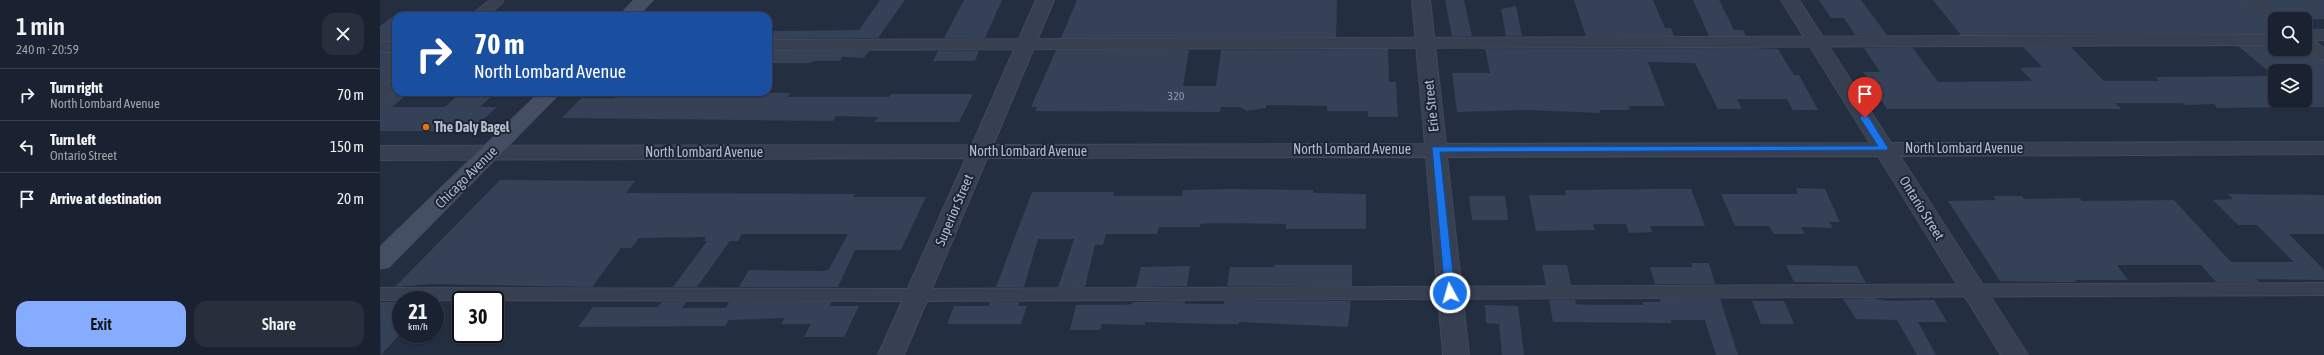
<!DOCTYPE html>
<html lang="en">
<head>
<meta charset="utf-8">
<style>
  body { margin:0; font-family:"Asap Condensed",sans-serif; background:#272f3d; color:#f1f3f6; height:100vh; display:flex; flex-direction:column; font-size:15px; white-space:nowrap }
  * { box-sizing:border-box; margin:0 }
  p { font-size:13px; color:#9fa4ab }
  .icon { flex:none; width:22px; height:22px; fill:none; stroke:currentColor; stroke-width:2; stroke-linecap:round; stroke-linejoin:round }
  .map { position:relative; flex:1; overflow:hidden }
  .side { display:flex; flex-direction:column; background:#1a2231; width:380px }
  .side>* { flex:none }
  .hud { position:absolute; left:12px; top:12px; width:380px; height:84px; border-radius:12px; box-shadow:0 1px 3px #0004,0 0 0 1px #383f4d; background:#1a4fa0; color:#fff; overflow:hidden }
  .tools { position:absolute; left:1888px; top:12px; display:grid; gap:8px }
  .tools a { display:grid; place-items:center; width:44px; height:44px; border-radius:8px; background:#1a2231; box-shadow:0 1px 3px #0004,0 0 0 1px #383f4d; font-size:20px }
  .speed { position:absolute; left:12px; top:291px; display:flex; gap:8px; font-size:20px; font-weight:700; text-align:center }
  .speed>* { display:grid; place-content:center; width:52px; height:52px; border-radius:50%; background:#1a2231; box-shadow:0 1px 3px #0004,0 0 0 1px #383f4d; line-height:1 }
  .speed small { font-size:10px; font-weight:400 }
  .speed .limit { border:2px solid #111; border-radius:6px; background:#fff; color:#111 }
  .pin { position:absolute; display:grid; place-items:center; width:34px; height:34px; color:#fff; margin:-41px -17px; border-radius:50% 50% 50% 0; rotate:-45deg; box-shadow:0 0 4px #0007 }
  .pin .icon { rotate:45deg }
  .me { position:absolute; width:44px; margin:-22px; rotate:354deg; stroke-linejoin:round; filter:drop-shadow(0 0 3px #0008) }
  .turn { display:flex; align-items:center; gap:14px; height:84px; padding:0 16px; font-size:18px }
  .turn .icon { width:52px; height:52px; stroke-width:2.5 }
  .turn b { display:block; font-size:28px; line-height:34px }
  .round { display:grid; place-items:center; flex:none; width:42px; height:42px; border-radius:12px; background:#272f3d }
  .summary { display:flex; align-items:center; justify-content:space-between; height:68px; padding:0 16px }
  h1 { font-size:24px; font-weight:600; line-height:30px }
  .action { display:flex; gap:8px; margin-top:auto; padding:8px 16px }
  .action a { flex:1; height:46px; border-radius:12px; background:#85acff; color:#111; font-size:16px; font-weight:600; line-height:46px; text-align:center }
  .action a+a { background:#272f3d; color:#f1f3f6 }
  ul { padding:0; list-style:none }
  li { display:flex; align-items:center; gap:12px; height:52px; padding:0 16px; border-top:1px solid #383f4d }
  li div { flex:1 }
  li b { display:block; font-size:15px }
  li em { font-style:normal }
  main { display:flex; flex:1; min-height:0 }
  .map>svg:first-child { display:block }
</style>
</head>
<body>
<main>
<section class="side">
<div class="summary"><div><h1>1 min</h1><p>240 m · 20:59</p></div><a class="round"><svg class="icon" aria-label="close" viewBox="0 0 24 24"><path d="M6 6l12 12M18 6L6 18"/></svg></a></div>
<ul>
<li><svg class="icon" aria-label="right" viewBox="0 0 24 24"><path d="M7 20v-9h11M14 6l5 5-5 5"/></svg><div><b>Turn right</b><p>North Lombard Avenue</p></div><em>70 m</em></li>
<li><svg class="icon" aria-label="left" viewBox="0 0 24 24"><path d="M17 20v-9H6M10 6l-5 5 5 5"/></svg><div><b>Turn left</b><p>Ontario Street</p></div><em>150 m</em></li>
<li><svg class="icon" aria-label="arrive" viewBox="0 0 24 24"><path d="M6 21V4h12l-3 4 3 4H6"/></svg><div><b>Arrive at destination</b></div><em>20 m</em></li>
</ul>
<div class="action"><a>Exit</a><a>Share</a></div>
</section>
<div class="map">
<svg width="1944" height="355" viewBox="0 0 1944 355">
  <rect width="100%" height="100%" fill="#232e41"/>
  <path fill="#354157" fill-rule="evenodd" d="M 500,0 L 525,0 L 498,38 L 388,39 L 394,31 L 479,30 Z
    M 584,0 L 622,0 L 605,38 L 564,38 Z
    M 697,0 L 957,0 L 956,37 L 681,38 Z
    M 1065,0 L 1084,0 L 1092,36 L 1072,36 Z
    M 1194,0 L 1273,0 L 1285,28 L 1291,28 L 1294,36 L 1206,36 Z
    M 1313,0 L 1339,0 L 1354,30 L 1363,30 L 1366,36 L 1329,36 Z
    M 1439,0 L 1481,0 L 1507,35 L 1475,35 L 1464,18 L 1451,18 Z
    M 1553,0 L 1867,0 L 1869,5 L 1895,24 L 1895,34 L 1581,35 Z
    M 1883,0 L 1944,0 L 1944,19 L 1904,19 L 1902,14 Z
    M 1136,6 L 1142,36 L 1126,36 L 1121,9 Z
    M 16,14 L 16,41 L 0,41 L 0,26 Z
    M 1858,46 L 1895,46 L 1895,49 L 1925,48 L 1944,61 L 1944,107 L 1837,108 L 1834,104 L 1805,105 L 1803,103 L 1735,103 L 1741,109 L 1507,109 L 1483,72 L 1500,72 L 1484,48 L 1532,47 L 1558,82 L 1652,81 L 1640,68 L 1662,67 L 1643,47 L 1691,47 L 1724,81 L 1779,81 L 1775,77 L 1894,76 ZM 1895,71 L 1925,71 L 1925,101 L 1895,101 Z
    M 1372,48 L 1398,49 L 1414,75 L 1419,75 L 1438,110 L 1413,110 L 1407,99 L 1357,99 L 1362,109 L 1338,109 L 1315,63 L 1268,62 L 1285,106 L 1248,106 L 1250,110 L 1220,110 L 1220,113 L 1150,110 L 1077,112 L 1072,73 L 1110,73 L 1105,49 Z
    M 1008,49 L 1009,82 L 1016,82 L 1018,117 L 988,117 L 988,111 L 947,111 L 947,106 L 886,105 L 886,108 L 867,111 L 860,107 L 841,107 L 840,112 L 655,111 L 657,107 L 651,107 L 676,50 L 809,50 L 803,86 L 836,86 L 841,50 Z
    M 388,51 L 489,51 L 484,58 L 462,57 L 460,61 L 432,61 L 431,63 L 388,63 Z
    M 558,51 L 599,51 L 595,61 L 553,61 Z
    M 0,53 L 16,53 L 16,77 L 0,88 Z
    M 16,91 L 30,92 L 12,107 L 65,107 L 81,92 L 116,92 L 100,107 L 117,107 L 98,124 L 95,124 L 88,131 L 0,131 L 0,102 Z
    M 239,92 L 410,93 L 407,97 L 509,97 L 511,94 L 593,94 L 579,122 L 494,122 L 498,117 L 456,116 L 453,121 L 182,118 L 201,98 L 234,98 Z
    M 120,180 L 255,181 L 246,193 L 475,194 L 473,197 L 546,197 L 521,250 L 475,250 L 458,287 L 359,287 L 369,270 L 445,271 L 449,269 L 468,234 L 362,234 L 358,241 L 350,241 L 317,287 L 293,287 L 327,241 L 324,241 L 326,237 L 259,238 L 251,248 L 241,248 L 212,287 L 52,284 L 15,287 Z
    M 1416,188 L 1445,189 L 1460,222 L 1449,222 L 1453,228 L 1421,227 L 1425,234 L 1394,234 L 1389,226 L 1355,226 L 1341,194 L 1418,194 Z
    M 850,189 L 933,190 L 933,193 L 986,194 L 986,229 L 906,229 L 906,224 L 832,223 L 820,224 L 820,227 L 779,227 L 777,234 L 726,234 L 723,245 L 715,245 L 705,287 L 678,287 L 694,239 L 658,239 L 644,287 L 616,287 L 652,192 L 734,192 L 733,196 L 802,196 L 803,190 Z
    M 1277,189 L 1311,189 L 1325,226 L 1270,226 L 1272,232 L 1249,233 L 1246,224 L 1213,224 L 1215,230 L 1156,231 L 1149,195 L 1186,195 L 1185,190 Z
    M 1847,194 L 1944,195 L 1944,234 L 1909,234 L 1944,270 L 1944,280 L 1876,279 L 1879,282 L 1836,282 L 1821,265 L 1737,265 L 1748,280 L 1695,280 L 1696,282 L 1673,282 L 1620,281 L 1568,201 L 1616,200 L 1613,196 L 1642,196 L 1644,199 L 1700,198 L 1702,201 L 1794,200 L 1851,262 L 1914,262 L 1877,225 L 1858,225 L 1833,200 L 1853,199 Z
    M 1089,196 L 1125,196 L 1128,220 L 1092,220 Z
    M 1311,263 L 1329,263 L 1335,284 L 1275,284 L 1270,267 L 1312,267 Z
    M 894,265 L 972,265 L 972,286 L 847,286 L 850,267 L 894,267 Z
    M 1162,265 L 1187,265 L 1191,285 L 1166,285 Z
    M 1406,265 L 1477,266 L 1486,283 L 1414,282 Z
    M 810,266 L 807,286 L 756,287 L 761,267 Z
    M 1493,298 L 1508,301 L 1554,300 L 1567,322 L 1538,322 L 1556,355 L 1537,355 L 1517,320 L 1476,319 L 1463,299 Z
    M 1280,299 L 1340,299 L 1358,355 L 1336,355 L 1325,320 L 1291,320 L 1291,323 L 1173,322 L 1169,300 L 1195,300 L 1196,304 L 1209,305 L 1263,305 L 1263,302 L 1281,302 Z
    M 805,301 L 805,304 L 844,304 L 844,301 L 971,301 L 968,327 L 859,322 L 859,324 L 833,324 L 765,322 L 765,325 L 722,324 L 720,330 L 690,330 L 696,305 L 745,305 L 752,304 L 753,302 Z
    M 1372,301 L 1404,301 L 1414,324 L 1381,324 Z
    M 0,302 L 21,302 L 21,333 L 1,355 Z
    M 282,302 L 306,302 L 302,308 L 346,308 L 349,302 L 451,302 L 450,306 L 479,306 L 464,337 L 424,337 L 431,324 L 401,324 L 404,318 L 349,320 L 345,326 L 198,327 L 213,307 L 278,307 Z
    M 610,302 L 639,302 L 638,306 L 647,306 L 641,324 L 567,324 L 574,306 L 609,306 Z
    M 1105,305 L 1138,306 L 1144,355 L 1122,355 L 1119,324 L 1106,323 Z"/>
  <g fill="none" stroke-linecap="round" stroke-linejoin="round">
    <defs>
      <path id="lane-far1" d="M 1873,0 L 1898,19
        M 98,16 L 118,0
        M 1925,36 L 1944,35
        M 1925,40 L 1944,55
        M 388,45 L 1895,40
        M 0,47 L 16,47
        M 0,96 L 16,83"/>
      <path id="lane" d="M 0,294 L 537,295 L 1944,289"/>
      <path id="street" d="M 656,0 L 674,0 L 613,145 L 1045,144 L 1032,0 L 1050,0 L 1066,144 L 1490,143 L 1401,0 L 1419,0 L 1511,143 L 1944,142 L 1944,154 L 1520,156 L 1648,355 L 1621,355 L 1498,156 L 1067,157 L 1089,355 L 1063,355 L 1046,157 L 607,158 L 524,355 L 498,355 L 586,158 L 0,160 L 0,146 L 592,145 Z"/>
      <path id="secondary" d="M 254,0 L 273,0 L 258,16 L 239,16 Z
        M 160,92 L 181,92 L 9,267 L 0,269 L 0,247 Z"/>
    </defs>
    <use href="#lane-far1" stroke="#41495a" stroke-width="12"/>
    <use href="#lane" stroke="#41495a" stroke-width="14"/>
    <use href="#street" stroke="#41495a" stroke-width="2"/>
    <use href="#secondary" stroke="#41495a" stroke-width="2"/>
    <use href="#lane-far1" stroke="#374051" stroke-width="10"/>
    <use href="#lane" stroke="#374051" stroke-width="12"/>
    <use href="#street" fill="#374051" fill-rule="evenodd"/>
    <use href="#secondary" fill="#454f64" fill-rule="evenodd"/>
  </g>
  <path fill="#1a73e8" stroke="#114b97" d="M 1482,116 L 1488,116 L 1508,148 L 1507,150 L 1060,152 L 1075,293 L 1070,297 L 1065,293 L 1052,147 L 1498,146 L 1480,118 Z"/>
  <circle fill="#e8710a" stroke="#1c2536" stroke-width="1.5" cx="46" cy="127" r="4"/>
  <g text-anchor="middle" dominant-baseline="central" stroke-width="4" stroke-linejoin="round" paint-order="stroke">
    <g font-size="12" fill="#929aac">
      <text x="796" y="96">320</text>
    </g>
    <g font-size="14" fill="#b4bbcb" stroke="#1c2536">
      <text transform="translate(1051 106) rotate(-96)">Erie Street</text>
      <text x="1584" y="148">North Lombard Avenue</text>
      <text x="972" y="149">North Lombard Avenue</text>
      <text x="648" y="151">North Lombard Avenue</text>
      <text x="324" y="152">North Lombard Avenue</text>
      <text transform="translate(86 177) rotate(-45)">Chicago Avenue</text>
      <text transform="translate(1542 208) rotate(58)">Ontario Street</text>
      <text transform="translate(574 210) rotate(-67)">Superior Street</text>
    </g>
    <g font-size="14" font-weight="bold" fill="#b4bbcb" stroke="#1c2536" text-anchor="start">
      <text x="54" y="127">The Daly Bagel</text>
    </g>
  </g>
</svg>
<div class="tools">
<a><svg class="icon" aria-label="search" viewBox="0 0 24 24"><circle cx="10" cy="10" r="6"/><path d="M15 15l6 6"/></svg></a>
<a><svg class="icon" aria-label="layers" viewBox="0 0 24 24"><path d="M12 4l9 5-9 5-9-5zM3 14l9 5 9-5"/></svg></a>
</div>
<div class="speed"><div>21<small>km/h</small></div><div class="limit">30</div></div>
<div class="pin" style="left:1485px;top:118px;background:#d93025"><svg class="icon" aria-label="arrive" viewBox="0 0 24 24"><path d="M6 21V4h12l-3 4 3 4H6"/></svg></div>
<svg class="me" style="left:1070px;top:293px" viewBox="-20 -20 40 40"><circle r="17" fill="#1a73e8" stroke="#fff" stroke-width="3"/><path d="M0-11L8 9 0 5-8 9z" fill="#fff"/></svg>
<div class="hud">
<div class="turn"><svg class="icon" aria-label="right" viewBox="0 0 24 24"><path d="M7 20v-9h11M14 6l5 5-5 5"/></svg><div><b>70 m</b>North Lombard Avenue</div></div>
</div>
</div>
</main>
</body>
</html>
